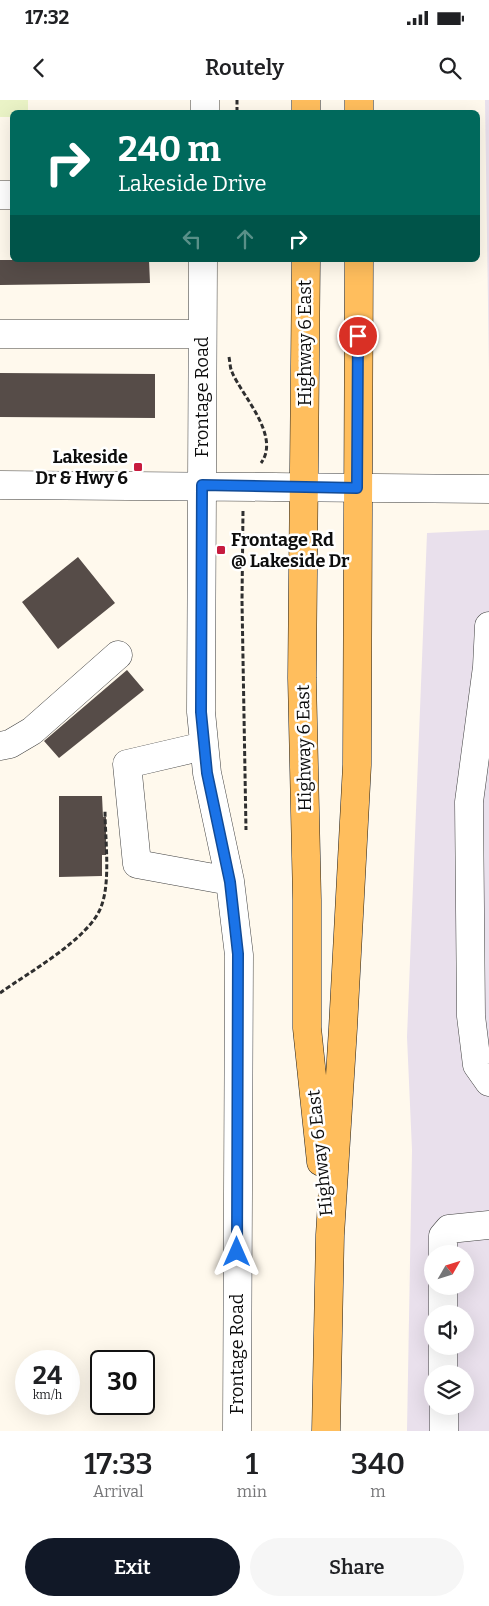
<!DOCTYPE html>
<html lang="en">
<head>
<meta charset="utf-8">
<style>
  body { margin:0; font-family:Bitter,serif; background:#f6f6f6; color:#202124; height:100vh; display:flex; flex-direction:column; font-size:19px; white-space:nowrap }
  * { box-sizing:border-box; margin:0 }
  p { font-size:16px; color:#757577 }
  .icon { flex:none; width:28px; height:28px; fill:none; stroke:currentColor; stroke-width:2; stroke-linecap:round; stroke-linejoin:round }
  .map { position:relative; height:1331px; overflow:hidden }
  .drawer { display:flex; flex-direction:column; background:#fff; flex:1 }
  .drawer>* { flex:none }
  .guide { position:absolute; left:10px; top:10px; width:470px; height:152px; border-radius:8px; box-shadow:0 5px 20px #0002; background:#00695c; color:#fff; overflow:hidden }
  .needle { width:32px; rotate:51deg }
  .buttons { position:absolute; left:424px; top:1145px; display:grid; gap:10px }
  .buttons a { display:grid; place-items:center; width:50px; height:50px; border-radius:50%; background:#fff; box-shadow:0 5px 20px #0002; font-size:25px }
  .speed { position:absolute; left:15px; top:1250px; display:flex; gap:10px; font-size:25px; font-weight:700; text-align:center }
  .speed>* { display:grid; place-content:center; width:65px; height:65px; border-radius:50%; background:#fff; box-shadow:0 5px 20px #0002; line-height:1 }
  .speed small { font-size:12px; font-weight:400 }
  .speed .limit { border:2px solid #111; border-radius:8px; background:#fff; color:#111 }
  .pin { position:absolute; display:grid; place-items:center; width:42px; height:42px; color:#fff; margin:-21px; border:2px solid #fff; border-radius:50%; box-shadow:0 1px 5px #0007 }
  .me { position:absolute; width:55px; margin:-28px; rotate:0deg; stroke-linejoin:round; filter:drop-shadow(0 0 4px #0008) }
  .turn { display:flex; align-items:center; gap:18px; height:105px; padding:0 25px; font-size:22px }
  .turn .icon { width:65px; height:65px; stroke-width:2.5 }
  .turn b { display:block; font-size:35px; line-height:42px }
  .lanes { display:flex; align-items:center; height:48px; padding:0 25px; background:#0003; justify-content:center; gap:25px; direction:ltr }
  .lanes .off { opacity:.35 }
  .eta { display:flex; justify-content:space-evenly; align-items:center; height:85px; text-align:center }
  .eta b { font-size:30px; font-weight:600; line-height:35px }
  .button { display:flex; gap:10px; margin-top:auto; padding:10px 25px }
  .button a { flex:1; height:58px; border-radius:30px; background:#111827; color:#fff; font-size:20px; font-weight:600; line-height:58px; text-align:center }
  .button a+a { background:#f6f6f6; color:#202124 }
  .status { display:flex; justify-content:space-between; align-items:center; height:35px; padding:0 25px; background:#fff; direction:ltr }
  .status svg { height:14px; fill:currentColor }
  header { display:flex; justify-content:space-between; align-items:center; height:65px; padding:0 25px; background:#fff; font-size:22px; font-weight:600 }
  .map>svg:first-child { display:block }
</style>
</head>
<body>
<div class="status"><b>17:32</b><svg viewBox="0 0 49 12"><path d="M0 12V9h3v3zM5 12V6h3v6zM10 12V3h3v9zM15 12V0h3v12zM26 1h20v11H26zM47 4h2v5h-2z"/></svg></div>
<header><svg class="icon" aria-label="back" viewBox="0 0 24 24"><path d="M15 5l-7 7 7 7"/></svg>Routely<svg class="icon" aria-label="search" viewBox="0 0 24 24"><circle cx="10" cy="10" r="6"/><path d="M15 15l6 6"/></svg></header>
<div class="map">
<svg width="489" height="1331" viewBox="0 0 489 1331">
  <rect width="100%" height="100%" fill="#fff9ed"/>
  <path fill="#e9e0ec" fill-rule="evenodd" d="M 485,0 L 489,0 L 489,271 Z
    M 489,430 L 489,1331 L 407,1331 L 412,1050 L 407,937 L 427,433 ZM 432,1154 L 465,1154 L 465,1186 L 432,1186 ZM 432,1214 L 465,1214 L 465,1246 L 432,1246 ZM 432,1274 L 465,1274 L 465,1306 L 432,1306 Z"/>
  <path fill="#eaf3c6" d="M 0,0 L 28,0 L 28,12 L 12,12 L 12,17 L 0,17 Z"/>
  <path fill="#564c48" d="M 0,160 L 149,160 L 150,183 L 0,185 Z
    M 0,273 L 155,274 L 155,318 L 0,317 Z
    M 78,457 L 115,503 L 58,549 L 22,502 Z
    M 127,570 L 144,590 L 59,658 L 44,641 Z
    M 59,696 L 102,696 L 103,717 L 106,717 L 106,755 L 102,755 L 102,776 L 59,777 Z"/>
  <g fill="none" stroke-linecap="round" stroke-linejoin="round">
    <defs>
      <path id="minor" d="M 205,12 L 205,0
        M 0,95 L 12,95
        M 203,160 L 201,612 L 207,673 L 230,781 L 239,855 L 237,1331
        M 0,234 L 202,234
        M 0,385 C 163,385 326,388 489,389
        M 489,526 L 487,567 L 469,702 L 471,916 L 477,965 L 489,982
        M 0,646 L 10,644 L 32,631 L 118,555
        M 204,646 L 127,664 L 137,764 L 230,781
        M 443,1154 L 443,1136 L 449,1129 L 489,1125
        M 443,1186 L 443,1214
        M 443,1246 L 443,1274
        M 444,1306 L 444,1331"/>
      <path id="major" d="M 306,12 L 306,0
        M 359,12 L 359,0
        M 306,160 L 302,578 L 307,800 L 307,928 L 321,1062
        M 326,1331 L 330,1135 L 343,928 L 357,665 L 359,160"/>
    </defs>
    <use href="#minor" stroke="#404040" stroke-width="29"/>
    <use href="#major" stroke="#1e1e1e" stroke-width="29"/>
    <path stroke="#2f2f2f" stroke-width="3" stroke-dasharray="5 2.5" stroke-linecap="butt" d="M 237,12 L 237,0
      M 229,257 C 230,262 230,268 232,272 C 242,296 281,336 261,363
      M 243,411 L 242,501 L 246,730
      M 0,893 C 29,872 89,839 101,807 C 111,782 105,738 105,711"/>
    <use href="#minor" stroke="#fff" stroke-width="28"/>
    <use href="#major" stroke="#ffbe5d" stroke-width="28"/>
  </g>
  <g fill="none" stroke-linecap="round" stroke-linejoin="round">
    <defs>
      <path id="route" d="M 237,1152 L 238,854 L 230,782 L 207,673 L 201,612 L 202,385 L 357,388 L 358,236"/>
    </defs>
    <use href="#route" stroke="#114b97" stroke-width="12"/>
    <use href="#route" stroke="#1a73e8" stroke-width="9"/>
  </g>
  <g fill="#c71b3e" stroke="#fff" stroke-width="2">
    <rect x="133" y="362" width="10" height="10" rx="2.5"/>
    <rect x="216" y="445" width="10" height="10" rx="2.5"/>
  </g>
  <g text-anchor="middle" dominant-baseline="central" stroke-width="5" stroke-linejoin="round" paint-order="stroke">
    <g font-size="18" fill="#0d0d0d" stroke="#fff">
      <text transform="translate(305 243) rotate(-90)">Highway 6 East</text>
      <text transform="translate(202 297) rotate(-90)">Frontage Road</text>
      <text transform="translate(304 648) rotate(-91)">Highway 6 East</text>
      <text transform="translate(320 1053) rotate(-96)">Highway 6 East</text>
      <text transform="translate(237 1254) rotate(-90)">Frontage Road</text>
    </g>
    <g font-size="18" font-weight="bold" fill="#0d0d0d" stroke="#fff" text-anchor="end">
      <text x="128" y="357">Lakeside<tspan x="128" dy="21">Dr &amp; Hwy 6</tspan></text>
      <text x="231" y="440" text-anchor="start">Frontage Rd<tspan x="231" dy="21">@ Lakeside Dr</tspan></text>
    </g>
  </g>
</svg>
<div class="buttons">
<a><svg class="needle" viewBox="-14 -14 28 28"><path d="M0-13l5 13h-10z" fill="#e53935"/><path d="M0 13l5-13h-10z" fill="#757577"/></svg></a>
<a><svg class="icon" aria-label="sound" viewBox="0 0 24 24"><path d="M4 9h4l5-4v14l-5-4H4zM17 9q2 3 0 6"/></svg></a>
<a><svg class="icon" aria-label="layers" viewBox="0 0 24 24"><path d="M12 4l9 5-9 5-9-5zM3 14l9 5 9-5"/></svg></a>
</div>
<div class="speed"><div>24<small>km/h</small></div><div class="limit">30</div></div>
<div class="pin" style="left:358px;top:236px;background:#d93025"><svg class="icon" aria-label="arrive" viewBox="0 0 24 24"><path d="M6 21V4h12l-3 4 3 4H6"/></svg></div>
<svg class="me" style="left:237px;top:1152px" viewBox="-20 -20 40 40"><path d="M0-17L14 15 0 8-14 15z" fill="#1a73e8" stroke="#fff" stroke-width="4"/></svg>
<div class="guide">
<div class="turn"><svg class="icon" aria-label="right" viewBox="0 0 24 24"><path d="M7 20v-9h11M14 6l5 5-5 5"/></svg><div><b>240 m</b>Lakeside Drive</div></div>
<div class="lanes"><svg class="icon off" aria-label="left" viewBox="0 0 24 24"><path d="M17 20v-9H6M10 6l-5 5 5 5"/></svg><svg class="icon off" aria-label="ahead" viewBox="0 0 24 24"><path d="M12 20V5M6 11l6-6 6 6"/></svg><svg class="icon" aria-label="right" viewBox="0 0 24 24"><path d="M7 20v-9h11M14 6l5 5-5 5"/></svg></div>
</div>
</div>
<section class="drawer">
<div class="eta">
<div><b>17:33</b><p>Arrival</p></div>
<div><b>1</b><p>min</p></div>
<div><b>340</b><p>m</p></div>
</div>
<div class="button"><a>Exit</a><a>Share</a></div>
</section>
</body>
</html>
